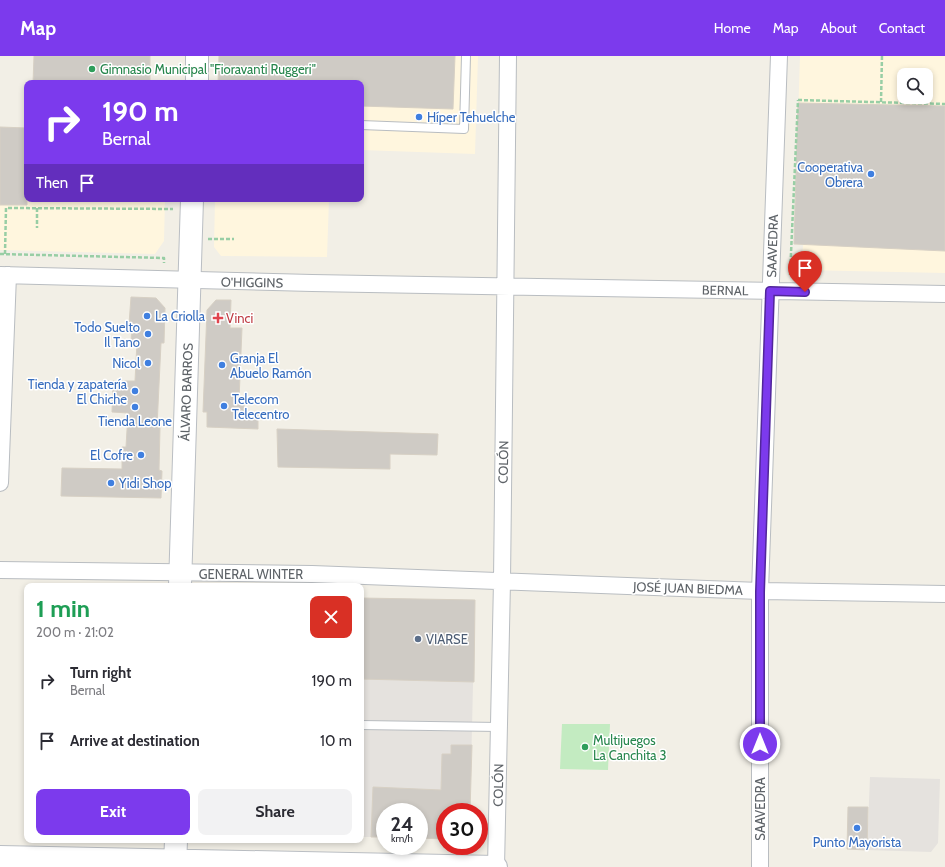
<!DOCTYPE html>
<html lang="en">
<head>
<meta charset="utf-8">
<style>
  body { margin:0; font-family:Cabin,sans-serif; background:#f2f2f3; color:#2b2b33; height:100vh; display:flex; flex-direction:column; font-size:15px; white-space:nowrap }
  * { box-sizing:border-box; margin:0 }
  p { font-size:13px; color:#7c7c81 }
  .icon { flex:none; width:22px; height:22px; fill:none; stroke:currentColor; stroke-width:2; stroke-linecap:round; stroke-linejoin:round }
  .map { position:relative; flex:1; overflow:hidden }
  .panel { position:absolute; left:24px; top:527px; width:340px; height:260px; display:flex; flex-direction:column; background:#fff; border-radius:8px; box-shadow:0 2px 6px #0003 }
  .panel>* { flex:none }
  .top-card { position:absolute; left:24px; top:24px; width:340px; height:122px; border-radius:8px; box-shadow:0 2px 6px #0003; background:#7c3aed; color:#fff; overflow:hidden }
  .buttons { position:absolute; left:897px; top:12px; display:grid; gap:8px }
  .buttons a { display:grid; place-items:center; width:36px; height:36px; border-radius:8px; background:#fff; box-shadow:0 2px 6px #0003; font-size:20px }
  .speed { position:absolute; left:376px; top:747px; display:flex; gap:8px; font-size:20px; font-weight:700; text-align:center }
  .speed>* { display:grid; place-content:center; width:52px; height:52px; border-radius:50%; background:#fff; box-shadow:0 2px 6px #0003; line-height:1 }
  .speed small { font-size:10px; font-weight:400 }
  .speed .limit { border:6px solid #d22; background:#fff; color:#111 }
  .pin { position:absolute; display:grid; place-items:center; width:34px; height:34px; color:#fff; margin:-41px -17px; border-radius:50% 50% 50% 0; rotate:-45deg; box-shadow:0 0 4px #0007 }
  .pin .icon { rotate:45deg }
  .me { position:absolute; width:44px; margin:-22px; rotate:0deg; stroke-linejoin:round; filter:drop-shadow(0 0 3px #0008) }
  .turn { display:flex; align-items:center; gap:14px; height:84px; padding:0 12px; font-size:18px }
  .turn .icon { width:52px; height:52px; stroke-width:2.5 }
  .turn b { display:block; font-size:28px; line-height:34px }
  .then { display:flex; align-items:center; height:38px; padding:0 12px; background:#0003; gap:8px; font-size:15px }
  .round { display:grid; place-items:center; flex:none; width:42px; height:42px; border-radius:8px; background:#f2f2f3 }
  .summary { display:flex; align-items:center; justify-content:space-between; height:68px; padding:0 12px }
  h1 { font-size:24px; font-weight:700; line-height:30px; color:#1e9e55 }
  .button { display:flex; gap:8px; margin-top:auto; padding:8px 12px }
  .button a { flex:1; height:46px; border-radius:8px; background:#7c3aed; color:#fff; font-size:16px; font-weight:700; line-height:46px; text-align:center }
  .button a+a { background:#f2f2f3; color:#2b2b33 }
  ul { padding:0; list-style:none }
  li { display:flex; align-items:center; gap:12px; height:60px; padding:0 12px }
  li div { flex:1 }
  li b { display:block; font-size:15px }
  li em { font-style:normal }
  header { display:flex; align-items:center; gap:24px; box-sizing:border-box; height:56px; padding:0 20px; background:#7c3aed; color:#fff }
  header strong { font-size:19px }
  nav { display:flex; gap:22px; margin-inline-start:auto; font-size:14px }
  .map>svg:first-child { display:block }
</style>
</head>
<body>
<header>
<strong>Map</strong>
<nav><a>Home</a><a>Map</a><a>About</a><a>Contact</a></nav>
</header>
<div class="map">
<svg width="945" height="811" viewBox="0 0 945 811">
  <rect width="100%" height="100%" fill="#f2efe6"/>
  <path fill="#fff6de" fill-rule="evenodd" d="M 219,0 L 478,0 L 475,98 L 361,94 L 361,27 L 218,27 Z
    M 800,0 L 945,0 L 945,217 L 801,214 L 803,189 L 794,188 ZM 904,19 L 926,19 L 926,41 L 904,41 Z
    M 0,71 L 27,72 L 27,143 L 165,143 L 164,185 L 155,198 L 0,194 Z
    M 215,143 L 329,143 L 327,201 L 221,200 L 214,191 Z"/>
  <path fill="#e5e2de" d="M 361,542 L 475,544 L 470,756 L 445,756 L 445,783 L 419,782 L 419,756 L 385,756 L 385,781 L 361,781 Z
    M 870,721 L 940,723 L 938,787 L 931,796 L 867,794 Z"/>
  <path fill="#c3ebc1" d="M 562,668 L 610,668 L 608,714 L 560,713 Z"/>
  <path fill="#cfcbc5" stroke="#d7d0c4" d="M 34,0 L 150,0 L 150,27 L 33,27 Z
    M 219,0 L 455,0 L 453,53 L 361,50 L 361,27 L 218,27 Z
    M 798,47 L 945,50 L 945,195 L 794,188 Z
    M 0,71 L 27,72 L 27,149 L 0,149 Z
    M 131,241 L 156,242 L 165,252 L 164,287 L 161,287 L 157,371 L 160,371 L 159,414 L 162,415 L 161,442 L 61,440 L 62,412 L 122,413 L 122,391 L 126,391 L 128,357 L 112,356 L 113,325 L 135,325 L 137,286 L 131,286 L 132,268 L 129,268 Z
    M 216,244 L 231,244 L 230,272 L 242,272 L 239,344 L 244,344 L 244,357 L 258,357 L 258,373 L 207,371 L 207,356 L 203,356 L 207,254 Z
    M 277,373 L 438,378 L 437,399 L 390,398 L 390,413 L 278,411 Z
    M 361,542 L 475,544 L 474,626 L 361,623 Z
    M 451,689 L 472,689 L 470,756 L 445,756 L 445,783 L 419,782 L 419,756 L 385,756 L 385,781 L 371,781 L 373,731 L 441,734 L 442,698 L 451,698 Z
    M 848,751 L 868,751 L 867,794 L 847,793 Z"/>
  <g fill="none" stroke-linecap="round" stroke-linejoin="round">
    <defs>
      <path id="lane" d="M 361,69 L 464,73 L 466,0
        M 361,669 L 499,671"/>
      <path id="street" d="M 0,219 L 312,227 L 945,238
        M 0,427 L 8,219
        M 0,514 L 312,518 L 760,535 L 945,538
        M 496,811 L 502,525 L 508,0
        M 760,811 L 760,535 L 779,0"/>
      <path id="secondary" d="M 197,27 L 197,0
        M 180,530 L 192,143
        M 0,801 L 496,811
        M 175,811 L 176,784"/>
    </defs>
    <use href="#lane" stroke="#b9bdc1" stroke-width="10"/>
    <use href="#street" stroke="#b9bdc1" stroke-width="18"/>
    <use href="#secondary" stroke="#babec3" stroke-width="24"/>
    <path stroke="#98cea5" stroke-width="2.5" stroke-dasharray="4 2" stroke-linecap="butt" d="M 798,44 L 945,48
      M 881,46 L 882,0
      M 37,152 L 37,172
      M 208,183 L 234,183
      M 0,198 L 164,202 L 164,207
      M 5,198 L 6,152 L 173,153
      M 790,219 L 798,44"/>
    <use href="#lane" stroke="#fff" stroke-width="8"/>
    <use href="#street" stroke="#fff" stroke-width="16"/>
    <use href="#secondary" stroke="#fff" stroke-width="22"/>
  </g>
  <g fill="none" stroke-linecap="round" stroke-linejoin="round">
    <defs>
      <path id="route" d="M 760,688 L 760,536 L 770,235 L 805,236"/>
    </defs>
    <use href="#route" stroke="#51269a" stroke-width="10"/>
    <use href="#route" stroke="#7c3aed" stroke-width="7"/>
  </g>
  <g fill="#2e9e5b" stroke="#fff" stroke-width="1.5">
    <circle cx="92" cy="13" r="4"/>
    <circle cx="585" cy="691" r="4"/>
  </g>
  <g fill="#3f7fe0" stroke="#fff" stroke-width="1.5">
    <circle cx="419" cy="61" r="4"/>
    <circle cx="871" cy="118" r="4"/>
    <circle cx="147" cy="260" r="4"/>
    <circle cx="148" cy="278" r="4"/>
    <circle cx="148" cy="307" r="4"/>
    <circle cx="222" cy="309" r="4"/>
    <circle cx="135" cy="335" r="4"/>
    <circle cx="224" cy="350" r="4"/>
    <circle cx="135" cy="351" r="4"/>
    <circle cx="141" cy="399" r="4"/>
    <circle cx="111" cy="427" r="4"/>
    <circle cx="857" cy="772" r="4"/>
  </g>
  <path fill="#e0444e" stroke="#fff" stroke-width="1.5" d="M216 256h4v4h4v4h-4v4h-4v-4h-4v-4h4z"/>
  <circle fill="#5c6f8a" stroke="#fff" stroke-width="1.5" cx="418" cy="583" r="4"/>
  <g text-anchor="middle" dominant-baseline="central" stroke-width="3" stroke-linejoin="round" paint-order="stroke">
    <g font-size="13" fill="#27864d" stroke="#fff" text-anchor="start">
      <text x="100" y="13">Gimnasio Municipal "Fioravanti Ruggeri"</text>
      <text x="593" y="684">Multijuegos<tspan x="593" dy="15">La Canchita 3</tspan></text>
    </g>
    <g font-size="13" fill="#366cbe" stroke="#fff" text-anchor="start">
      <text x="427" y="61">Híper Tehuelche</text>
      <text x="863" y="111" text-anchor="end">Cooperativa<tspan x="863" dy="15">Obrera</tspan></text>
      <text x="155" y="260">La Criolla</text>
      <text x="140" y="271" text-anchor="end">Todo Suelto<tspan x="140" dy="15">Il Tano</tspan></text>
      <text x="230" y="302">Granja El<tspan x="230" dy="15">Abuelo Ramón</tspan></text>
      <text x="140" y="307" text-anchor="end">Nicol</text>
      <text x="127" y="328" text-anchor="end">Tienda y zapatería<tspan x="127" dy="15">El Chiche</tspan></text>
      <text x="232" y="343">Telecom<tspan x="232" dy="15">Telecentro</tspan></text>
      <text x="135" y="365" text-anchor="middle">Tienda Leone</text>
      <text x="133" y="399" text-anchor="end">El Cofre</text>
      <text x="119" y="427">Yidi Shop</text>
      <text x="857" y="786" text-anchor="middle">Punto Mayorista</text>
    </g>
    <g font-size="13" fill="#5e6368" stroke="#fff">
      <text transform="translate(772 190) rotate(-88)">SAAVEDRA</text>
      <text transform="translate(252 226) rotate(1)">O'HIGGINS</text>
      <text transform="translate(725 234) rotate(1)">BERNAL</text>
      <text transform="translate(186 336) rotate(-88)">ÁLVARO BARROS</text>
      <text transform="translate(503 406) rotate(-89)">COLÓN</text>
      <text x="251" y="518">GENERAL WINTER</text>
      <text transform="translate(688 532) rotate(2)">JOSÉ JUAN BIEDMA</text>
      <text transform="translate(498 729) rotate(-89)">COLÓN</text>
      <text transform="translate(760 753) rotate(-90)">SAAVEDRA</text>
    </g>
    <g font-size="13" fill="#be3a42" stroke="#fff" text-anchor="start">
      <text x="226" y="262">Vinci</text>
    </g>
    <g font-size="13" fill="#4e5e75" stroke="#fff" text-anchor="start">
      <text x="426" y="583">VIARSE</text>
    </g>
  </g>
</svg>
<div class="buttons">
<a><svg class="icon" aria-label="search" viewBox="0 0 24 24"><circle cx="10" cy="10" r="6"/><path d="M15 15l6 6"/></svg></a>
</div>
<div class="speed"><div>24<small>km/h</small></div><div class="limit">30</div></div>
<div class="pin" style="left:805px;top:236px;background:#d93025"><svg class="icon" aria-label="arrive" viewBox="0 0 24 24"><path d="M6 21V4h12l-3 4 3 4H6"/></svg></div>
<svg class="me" style="left:760px;top:688px" viewBox="-20 -20 40 40"><circle r="17" fill="#7c3aed" stroke="#fff" stroke-width="3"/><path d="M0-11L8 9 0 5-8 9z" fill="#fff"/></svg>
<div class="top-card">
<div class="turn"><svg class="icon" aria-label="right" viewBox="0 0 24 24"><path d="M7 20v-9h11M14 6l5 5-5 5"/></svg><div><b>190 m</b>Bernal</div></div>
<div class="then">Then<svg class="icon" aria-label="arrive" viewBox="0 0 24 24"><path d="M6 21V4h12l-3 4 3 4H6"/></svg></div>
</div>
<section class="panel">
<div class="summary"><div><h1>1 min</h1><p>200 m · 21:02</p></div><a class="round" style="background:#d93025;color:#fff"><svg class="icon" aria-label="close" viewBox="0 0 24 24"><path d="M6 6l12 12M18 6L6 18"/></svg></a></div>
<ul>
<li><svg class="icon" aria-label="right" viewBox="0 0 24 24"><path d="M7 20v-9h11M14 6l5 5-5 5"/></svg><div><b>Turn right</b><p>Bernal</p></div><em>190 m</em></li>
<li><svg class="icon" aria-label="arrive" viewBox="0 0 24 24"><path d="M6 21V4h12l-3 4 3 4H6"/></svg><div><b>Arrive at destination</b></div><em>10 m</em></li>
</ul>
<div class="button"><a>Exit</a><a>Share</a></div>
</section>
</div>
</body>
</html>
